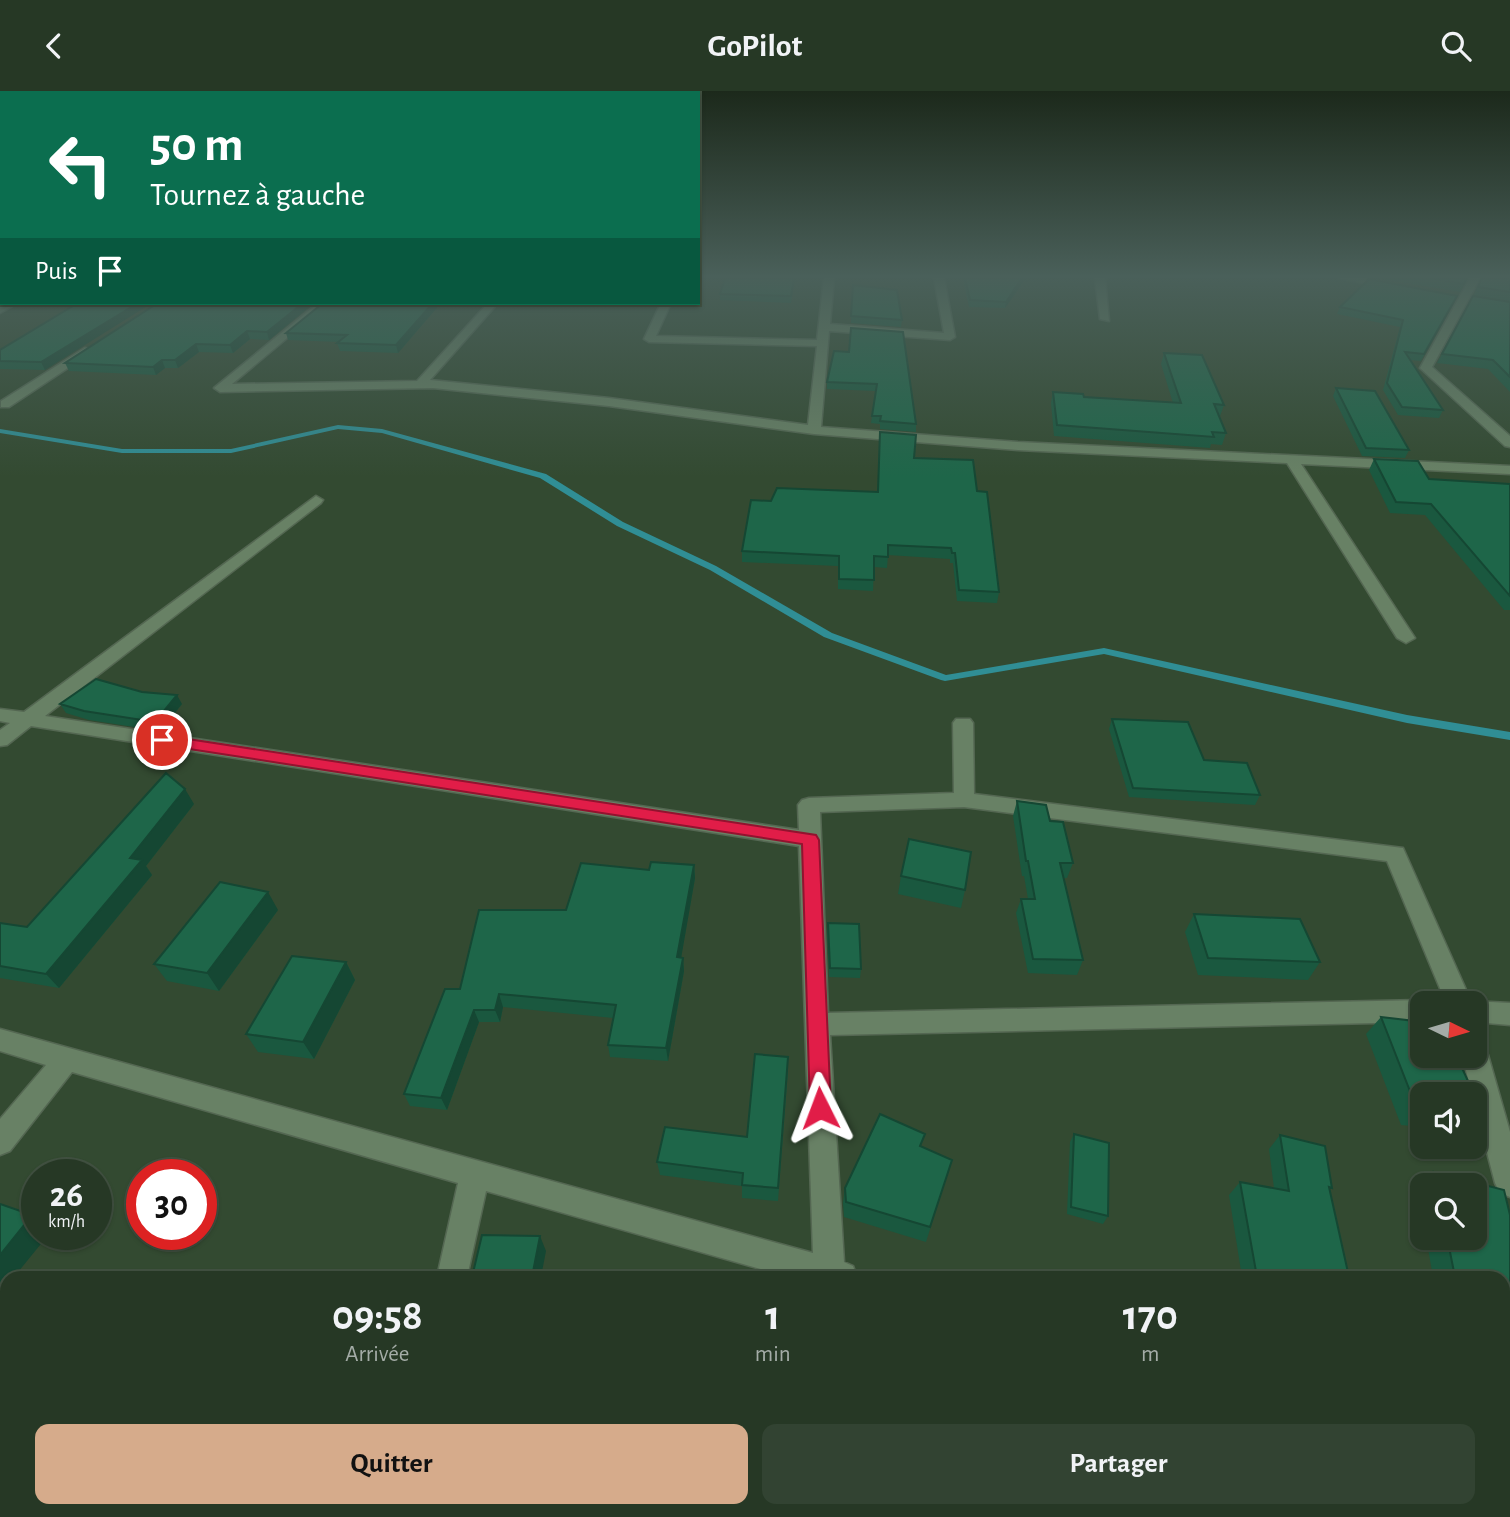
<!DOCTYPE html>
<html lang="fr">
<head>
<meta charset="utf-8">
<style>
  body { margin:0; font-family:"Alegreya Sans",sans-serif; background:#324332; color:#f1f3f6; height:100vh; display:flex; flex-direction:column; font-size:26px; white-space:nowrap }
  * { box-sizing:border-box; margin:0 }
  p { font-size:23px; color:#a4aca7 }
  .icon { flex:none; width:38px; height:38px; fill:none; stroke:currentColor; stroke-width:2; stroke-linecap:round; stroke-linejoin:round }
  .map { position:relative; flex:1; overflow:hidden }
  .sheet { position:absolute; left:0px; top:1180px; width:1510px; height:247px; display:flex; flex-direction:column; background:#263825; border-radius:21px 21px 0 0; box-shadow:0 2px 5px #0004,0 0 0 2px #425242 }
  .sheet>* { flex:none }
  .banner { position:absolute; left:0px; top:0px; width:700px; height:214px; box-shadow:0 2px 5px #0004,0 0 0 2px #425242; background:#0b6e4f; color:#fff; overflow:hidden }
  .needle { width:46px; rotate:95deg }
  .controls { position:absolute; left:1410px; top:900px; display:grid; gap:14px }
  .controls a { display:grid; place-items:center; width:77px; height:77px; border-radius:14px; background:#263825; box-shadow:0 2px 5px #0004,0 0 0 2px #425242; font-size:35px }
  .speed { position:absolute; left:21px; top:1068px; display:flex; gap:14px; font-size:35px; font-weight:700; text-align:center }
  .speed>* { display:grid; place-content:center; width:91px; height:91px; border-radius:50%; background:#263825; box-shadow:0 2px 5px #0004,0 0 0 2px #425242; line-height:1 }
  .speed small { font-size:18px; font-weight:400 }
  .speed .limit { border:10px solid #d22; background:#fff; color:#111 }
  .pin { position:absolute; display:grid; place-items:center; width:60px; height:60px; color:#fff; margin:-30px; border:4px solid #fff; border-radius:50%; box-shadow:0 2px 7px #0007 }
  .me { position:absolute; width:77px; margin:-38px; rotate:357deg; stroke-linejoin:round; filter:drop-shadow(0 0 5px #0008) }
  .turn { display:flex; align-items:center; gap:24px; height:147px; padding:0 35px; font-size:32px }
  .turn .icon { width:91px; height:91px; stroke-width:2.5 }
  .turn b { display:block; font-size:49px; line-height:60px }
  .then { display:flex; align-items:center; height:66px; padding:0 35px; background:#0003; gap:14px; font-size:26px }
  .eta { display:flex; justify-content:space-evenly; align-items:center; height:119px; text-align:center }
  .eta b { font-size:42px; font-weight:700; line-height:49px }
  .action { display:flex; gap:14px; margin-top:auto; padding:14px 35px }
  .action a { flex:1; height:80px; border-radius:14px; background:#d6ab8b; color:#111; font-size:28px; font-weight:700; line-height:80px; text-align:center }
  .action a+a { background:#324332; color:#f1f3f6 }
  header { display:flex; justify-content:space-between; align-items:center; height:91px; padding:0 35px; background:#263825; font-size:32px; font-weight:700 }
  .map>svg:first-child { display:block }
</style>
</head>
<body>
<header><svg class="icon" aria-label="back" viewBox="0 0 24 24"><path d="M15 5l-7 7 7 7"/></svg>GoPilot<svg class="icon" aria-label="search" viewBox="0 0 24 24"><circle cx="10" cy="10" r="6"/><path d="M15 15l6 6"/></svg></header>
<div class="map">
<svg width="1510" height="1426" viewBox="0 0 1510 1426">
  <rect width="100%" height="100%" fill="#334a31"/>
  <g fill="none" stroke-linecap="round" stroke-linejoin="round">
    <path fill="#308e95" fill-rule="evenodd" d="M 338,334 L 382,338 L 546,383 L 623,431 L 716,475 L 832,542 L 946,584 L 1104,557 L 1407,624 L 1510,641 L 1510,649 L 1407,632 L 1104,563 L 945,590 L 941,589 L 824,546 L 710,479 L 617,435 L 540,387 L 382,342 L 338,338 L 231,362 L 122,362 L 0,342 L 0,338 L 122,358 L 231,358 Z"/>
    <defs>
      <path id="minor" d="M 824,187 L 834,187 L 830,233 L 944,242 L 934,187 L 944,187 L 955,246 L 950,249 L 829,240 L 821,336 L 1018,351 L 1510,375 L 1510,383 L 1301,373 L 1415,547 L 1406,552 L 1397,547 L 1287,372 L 1018,359 L 814,343 L 609,315 L 433,297 L 220,301 L 214,297 L 318,212 L 329,212 L 232,293 L 417,290 L 488,212 L 498,212 L 430,289 L 609,307 L 808,334 L 817,255 L 649,251 L 644,248 L 661,212 L 671,212 L 656,245 L 817,249 Z
        M 1095,187 L 1105,187 L 1109,230 L 1100,228 Z
        M 1339,187 L 1361,187 L 1398,195 L 1393,198 Z
        M 1470,187 L 1480,187 L 1432,276 L 1510,345 L 1510,356 L 1505,355 L 1420,277 Z
        M 6,212 L 18,212 L 0,222 L 0,215 Z
        M 85,257 L 95,259 L 9,316 L 1,316 L 1,310 Z
        M 316,405 L 323,409 L 321,412 L 45,625 L 799,739 L 798,714 L 802,709 L 809,707 L 954,702 L 953,632 L 956,628 L 970,628 L 973,632 L 974,703 L 1403,757 L 1471,910 L 1510,912 L 1510,934 L 1475,931 L 1475,912 L 1446,912 L 1387,770 L 964,716 L 820,721 L 828,922 L 1423,909 L 1431,912 L 1423,912 L 1423,931 L 830,944 L 844,1171 L 853,1175 L 857,1186 L 789,1186 L 486,1100 L 467,1186 L 437,1186 L 458,1092 L 72,981 L 10,1060 L 0,1064 L 0,1028 L 46,974 L 0,960 L 0,938 L 813,1162 L 799,755 L 31,635 L 7,654 L 0,655 L 0,639 L 10,632 L 0,630 L 0,618 L 24,621 Z
        M 1475,952 L 1484,956 L 1488,964 L 1510,1041 L 1510,1106 L 1500,1102 L 1495,1092 L 1475,1015 L 1475,1003 L 1472,1003 L 1462,964 L 1475,964 Z
        M 1503,1355 L 1510,1357 L 1510,1393 L 1503,1391 Z
        M 384,1419 L 420,1419 L 418,1426 L 382,1426 Z"/>
    </defs>
    <use href="#minor" stroke="#546752" stroke-width="3"/>
    <use href="#minor" fill="#688165" fill-rule="evenodd"/>
  </g>
  <path fill="#1a583f" d="M 725,187 L 795,187 L 791,212 L 720,209 L 720,203 Z
    M 963,187 L 1026,187 L 1005,217 L 969,216 Z
    M 1377,187 L 1467,187 L 1460,201 Z
    M 1481,187 L 1510,187 L 1510,210 L 1474,204 Z
    M 853,194 L 902,229 L 901,236 L 851,232 Z
    M 1457,205 L 1421,270 L 1410,269 L 1443,319 L 1439,327 L 1398,324 L 1383,299 L 1400,236 L 1337,223 L 1340,216 Z
    M 1510,211 L 1510,301 L 1488,278 L 1437,272 L 1442,263 Z
    M 78,212 L 45,279 L 0,278 L 0,259 Z
    M 314,212 L 269,249 L 250,248 L 233,262 L 199,261 L 178,277 L 165,277 L 156,284 L 69,280 L 65,272 Z
    M 323,212 L 441,212 L 398,262 L 340,260 L 337,252 L 339,251 L 288,249 L 286,242 Z
    M 849,261 L 916,333 L 916,341 L 880,338 L 880,333 L 871,332 L 876,300 L 827,298 L 827,291 Z
    M 1164,262 L 1224,314 L 1220,325 L 1219,325 L 1226,342 L 1222,354 L 1211,353 L 1210,357 L 1054,345 L 1051,312 L 1053,301 L 1084,306 L 1173,312 L 1161,273 Z
    M 1336,297 L 1409,359 L 1405,367 L 1362,365 L 1333,305 Z
    M 880,341 L 914,367 L 977,400 L 999,501 L 997,512 L 957,510 L 953,472 L 950,472 L 950,468 L 888,464 L 887,477 L 874,476 L 873,500 L 838,498 L 838,475 L 742,471 L 742,460 L 771,410 L 878,401 Z
    M 1374,368 L 1429,388 L 1510,393 L 1510,519 L 1504,519 L 1425,424 L 1390,422 L 1369,379 Z
    M 60,613 L 182,613 L 160,640 L 89,629 L 66,622 Z
    M 1112,628 L 1204,669 L 1260,704 L 1255,714 L 1129,706 L 1109,638 Z
    M 1017,710 L 1050,730 L 1073,772 L 1067,787 L 1063,787 L 1083,869 L 1077,884 L 1028,882 L 1016,822 L 1021,808 L 1028,808 L 1024,785 L 1022,785 L 1013,725 Z
    M 194,713 L 146,775 L 152,784 L 59,897 L 0,887 L 0,832 L 27,836 Z
    M 694,774 L 695,787 L 681,866 L 683,867 L 684,880 L 668,970 L 610,966 L 608,954 L 613,927 L 503,916 L 500,931 L 479,931 L 447,1019 L 410,1015 L 404,1003 L 460,898 L 649,779 Z
    M 901,785 L 965,799 L 961,817 L 898,803 Z
    M 278,819 L 219,900 L 167,890 L 154,873 Z
    M 1194,823 L 1320,871 L 1308,889 L 1198,884 L 1185,841 Z
    M 828,832 L 861,878 L 860,887 L 829,886 L 827,842 Z
    M 346,871 L 355,889 L 314,968 L 258,961 L 246,943 Z
    M 1381,926 L 1423,1003 L 1423,1036 L 1401,1034 L 1366,943 Z
    M 788,980 L 778,1110 L 742,1107 L 742,1095 L 660,1084 L 657,1071 L 747,1046 Z
    M 1475,1006 L 1483,1025 L 1475,1032 Z
    M 1074,1043 L 1108,1125 L 1103,1133 L 1067,1123 L 1070,1051 Z
    M 1280,1044 L 1332,1096 L 1329,1099 L 1349,1186 L 1242,1186 L 1229,1104 L 1240,1091 L 1274,1097 L 1269,1058 Z
    M 921,1056 L 952,1069 L 926,1151 L 844,1126 L 843,1112 L 845,1097 Z
    M 1434,1081 L 1504,1099 L 1510,1124 L 1510,1310 L 1503,1308 L 1503,1186 L 1433,1186 L 1426,1146 L 1475,1146 L 1475,1094 L 1423,1094 L 1423,1130 L 1417,1096 Z"/>
  <path fill="#154733" d="M 1022,187 L 1026,187 L 1005,217 L 1006,211 Z
    M 138,212 L 152,212 L 45,279 L 41,271 Z
    M 303,212 L 314,212 L 269,249 L 267,241 Z
    M 433,212 L 441,212 L 398,262 L 396,254 Z
    M 247,240 L 250,248 L 233,262 L 230,254 Z
    M 196,253 L 199,261 L 178,277 L 175,269 Z
    M 162,269 L 165,277 L 156,284 L 153,276 Z
    M 177,604 L 182,613 L 160,640 L 155,631 Z
    M 185,698 L 194,713 L 146,775 L 152,784 L 59,897 L 46,883 L 130,767 Z
    M 694,774 L 695,787 L 679,879 L 677,866 Z
    M 268,801 L 278,819 L 219,900 L 207,882 Z
    M 683,867 L 684,880 L 668,970 L 666,957 Z
    M 346,871 L 355,889 L 314,968 L 303,951 Z
    M 499,903 L 503,916 L 500,931 L 495,919 Z
    M 474,919 L 479,931 L 447,1019 L 441,1007 Z
    M 32,1124 L 37,1128 L 37,1143 L 49,1143 L 14,1186 L 7,1186 L 7,1196 L 0,1205 L 0,1164 Z
    M 540,1145 L 546,1160 L 541,1186 L 532,1186 Z"/>
  <path fill="#1e6649" stroke="#154733" stroke-width="2" d="M 0,187 L 2,187 L 2,196 L 0,196 Z
    M 725,187 L 794,187 L 791,205 L 720,203 Z
    M 965,187 L 1022,187 L 1006,211 L 970,209 Z
    M 1429,187 L 1467,187 L 1464,193 Z
    M 1482,187 L 1510,187 L 1510,201 L 1478,196 Z
    M 1369,188 L 1457,205 L 1424,263 L 1405,261 L 1443,319 L 1402,316 L 1387,292 L 1403,229 L 1340,216 Z
    M 853,194 L 897,199 L 902,229 L 851,225 Z
    M 1473,205 L 1510,211 L 1510,286 L 1493,269 L 1442,263 Z
    M 78,212 L 138,212 L 41,271 L 0,270 L 0,259 Z
    M 158,212 L 303,212 L 267,241 L 247,240 L 230,254 L 196,253 L 175,269 L 162,269 L 153,276 L 65,272 Z
    M 323,212 L 433,212 L 396,254 L 337,252 L 347,244 L 286,242 Z
    M 851,237 L 903,241 L 916,333 L 880,330 L 881,325 L 872,325 L 877,293 L 827,291 L 834,260 L 849,261 Z
    M 1164,262 L 1202,264 L 1224,314 L 1214,313 L 1226,342 L 1212,341 L 1214,346 L 1057,334 L 1053,301 L 1083,303 L 1084,306 L 1181,312 Z
    M 1336,297 L 1375,300 L 1409,359 L 1366,357 Z
    M 880,341 L 916,344 L 914,367 L 973,369 L 977,400 L 987,401 L 999,501 L 959,499 L 955,462 L 952,462 L 951,457 L 888,454 L 888,466 L 874,465 L 874,489 L 839,488 L 839,465 L 742,460 L 751,409 L 771,410 L 777,397 L 878,401 Z
    M 1374,368 L 1418,370 L 1429,388 L 1510,393 L 1510,505 L 1431,413 L 1396,411 Z
    M 96,588 L 142,601 L 177,604 L 155,631 L 84,620 L 60,613 Z
    M 1112,628 L 1188,631 L 1204,669 L 1247,672 L 1260,704 L 1133,697 Z
    M 166,682 L 185,698 L 130,767 L 142,769 L 46,883 L 0,875 L 0,832 L 27,836 Z
    M 1017,710 L 1046,714 L 1050,730 L 1063,731 L 1073,772 L 1060,772 L 1083,869 L 1033,868 L 1021,808 L 1035,808 L 1028,770 L 1026,770 Z
    M 909,748 L 971,761 L 965,799 L 901,785 Z
    M 651,771 L 694,774 L 677,866 L 683,867 L 666,957 L 608,954 L 616,914 L 499,903 L 495,919 L 474,919 L 441,1007 L 404,1003 L 445,898 L 460,898 L 479,819 L 566,819 L 581,772 L 649,779 Z
    M 220,791 L 268,801 L 207,882 L 154,873 Z
    M 1194,823 L 1300,828 L 1320,871 L 1208,867 Z
    M 828,832 L 859,833 L 861,878 L 830,877 Z
    M 292,865 L 346,871 L 303,951 L 246,943 Z
    M 1381,926 L 1423,931 L 1423,964 L 1456,964 L 1474,1003 L 1423,1003 L 1423,1018 L 1417,1018 Z
    M 755,963 L 788,966 L 778,1097 L 742,1094 L 743,1082 L 657,1071 L 665,1036 L 747,1046 Z
    M 1475,1006 L 1483,1025 L 1475,1024 Z
    M 880,1023 L 925,1043 L 920,1055 L 952,1069 L 930,1136 L 846,1111 L 845,1097 Z
    M 1074,1043 L 1109,1052 L 1108,1125 L 1071,1116 Z
    M 1280,1044 L 1325,1055 L 1332,1097 L 1329,1096 L 1349,1186 L 1257,1186 L 1240,1091 L 1289,1100 Z
    M 1434,1081 L 1504,1099 L 1510,1124 L 1510,1293 L 1503,1291 L 1503,1186 L 1455,1186 L 1447,1146 L 1475,1146 L 1475,1094 L 1437,1094 Z
    M 0,1113 L 32,1124 L 0,1164 Z
    M 482,1144 L 540,1145 L 532,1186 L 472,1186 Z"/>
  <linearGradient id="sky" x2="0" y2="1"><stop stop-color="#1c291b"/><stop offset="0.48" stop-color="#4a605a"/><stop offset="1" stop-color="#4a605a" stop-opacity="0"/></linearGradient>
  <rect width="1510" height="386" fill="url(#sky)"/>
  <path fill="#e11d48" stroke="#92132f" stroke-width="2" d="M 162,644 L 816,744 L 819,749 L 831,1017 L 828,1023 L 820,1026 L 813,1023 L 810,1017 L 802,753 L 157,653 L 154,649 Z"/>
</svg>
<div class="controls">
<a><svg class="needle" viewBox="-14 -14 28 28"><path d="M0-13l5 13h-10z" fill="#e53935"/><path d="M0 13l5-13h-10z" fill="#a4aca7"/></svg></a>
<a><svg class="icon" aria-label="sound" viewBox="0 0 24 24"><path d="M4 9h4l5-4v14l-5-4H4zM17 9q2 3 0 6"/></svg></a>
<a><svg class="icon" aria-label="search" viewBox="0 0 24 24"><circle cx="10" cy="10" r="6"/><path d="M15 15l6 6"/></svg></a>
</div>
<div class="speed"><div>26<small>km/h</small></div><div class="limit">30</div></div>
<div class="pin" style="left:162px;top:649px;background:#d93025"><svg class="icon" aria-label="arrive" viewBox="0 0 24 24"><path d="M6 21V4h12l-3 4 3 4H6"/></svg></div>
<svg class="me" style="left:820px;top:1017px" viewBox="-20 -20 40 40"><path d="M0-17L14 15 0 8-14 15z" fill="#e11d48" stroke="#fff" stroke-width="4"/></svg>
<div class="banner">
<div class="turn"><svg class="icon" aria-label="left" viewBox="0 0 24 24"><path d="M17 20v-9H6M10 6l-5 5 5 5"/></svg><div><b>50 m</b>Tournez à gauche</div></div>
<div class="then">Puis<svg class="icon" aria-label="arrive" viewBox="0 0 24 24"><path d="M6 21V4h12l-3 4 3 4H6"/></svg></div>
</div>
<section class="sheet">
<div class="eta">
<div><b>09:58</b><p>Arrivée</p></div>
<div><b>1</b><p>min</p></div>
<div><b>170</b><p>m</p></div>
</div>
<div class="action"><a>Quitter</a><a>Partager</a></div>
</section>
</div>
</body>
</html>
